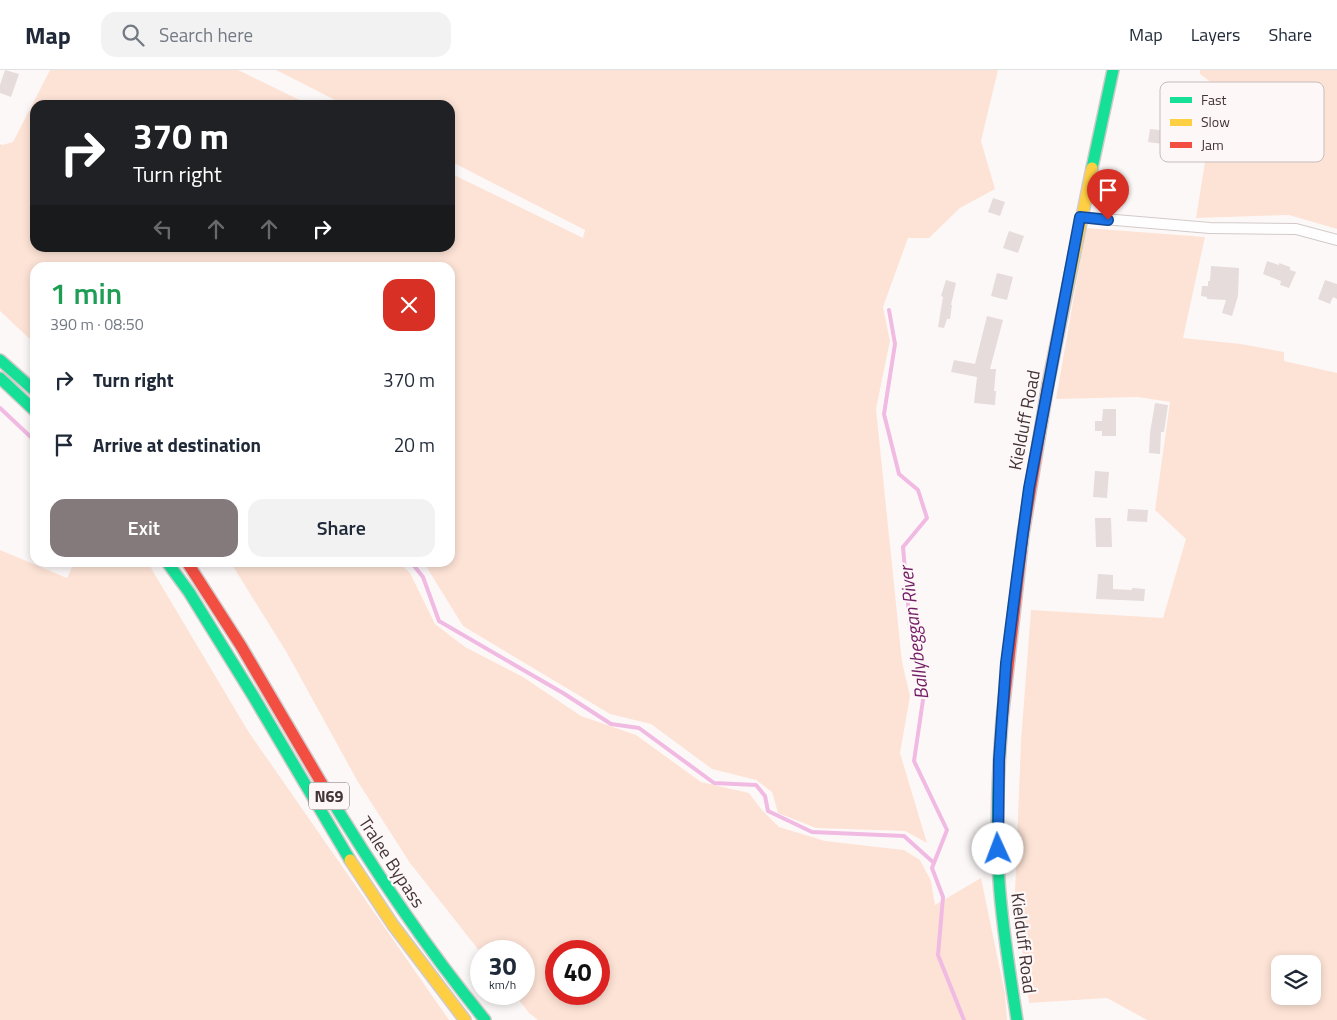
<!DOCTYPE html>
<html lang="en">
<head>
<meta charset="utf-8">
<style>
  body { margin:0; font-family:"Titillium Web",sans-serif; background:#f2f2f3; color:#1f2937; height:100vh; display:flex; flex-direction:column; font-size:19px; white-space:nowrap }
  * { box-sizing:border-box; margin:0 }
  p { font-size:16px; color:#747a83 }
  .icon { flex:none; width:28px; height:28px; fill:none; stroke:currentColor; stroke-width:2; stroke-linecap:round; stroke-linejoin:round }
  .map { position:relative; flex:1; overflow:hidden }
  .drawer { position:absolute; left:30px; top:192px; width:425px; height:305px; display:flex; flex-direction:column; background:#fff; border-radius:15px; box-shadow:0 2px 8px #0003 }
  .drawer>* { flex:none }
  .banner { position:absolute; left:30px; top:30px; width:425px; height:152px; border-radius:15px; box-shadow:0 2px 8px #0003; background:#202124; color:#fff; overflow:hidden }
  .fabs { position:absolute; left:1271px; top:885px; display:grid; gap:10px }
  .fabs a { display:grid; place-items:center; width:50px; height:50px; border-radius:10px; background:#fff; box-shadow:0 2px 8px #0003; font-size:25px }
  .speed { position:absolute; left:470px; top:870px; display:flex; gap:10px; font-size:25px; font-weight:700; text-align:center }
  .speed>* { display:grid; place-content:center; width:65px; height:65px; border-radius:50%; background:#fff; box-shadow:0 2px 8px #0003; line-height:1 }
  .speed small { font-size:12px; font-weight:400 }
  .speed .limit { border:8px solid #d22; background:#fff; color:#111 }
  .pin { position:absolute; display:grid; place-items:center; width:42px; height:42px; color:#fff; margin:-51px -21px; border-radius:50% 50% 50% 0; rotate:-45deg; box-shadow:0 0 5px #0007 }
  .pin .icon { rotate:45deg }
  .me { position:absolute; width:55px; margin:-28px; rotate:358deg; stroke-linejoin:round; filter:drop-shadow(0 0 4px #0008) }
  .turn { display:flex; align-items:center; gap:18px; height:105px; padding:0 20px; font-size:22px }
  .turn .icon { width:65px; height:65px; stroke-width:2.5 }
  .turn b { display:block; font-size:35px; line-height:42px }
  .lanes { display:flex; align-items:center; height:48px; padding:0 20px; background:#0003; justify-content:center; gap:25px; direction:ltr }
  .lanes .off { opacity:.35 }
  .round { display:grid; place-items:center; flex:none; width:52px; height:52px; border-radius:15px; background:#f2f2f3 }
  .head { display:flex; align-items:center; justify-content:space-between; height:85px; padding:0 20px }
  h1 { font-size:30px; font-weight:600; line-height:38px; color:#1e9e55 }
  .button { display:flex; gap:10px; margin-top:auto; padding:10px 20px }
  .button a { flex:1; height:58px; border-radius:15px; background:#84797b; color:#fff; font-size:20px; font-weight:600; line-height:58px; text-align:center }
  .button a+a { background:#f2f2f3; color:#1f2937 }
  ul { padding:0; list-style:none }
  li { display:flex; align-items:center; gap:15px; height:65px; padding:0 20px }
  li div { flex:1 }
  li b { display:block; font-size:19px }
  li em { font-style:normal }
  header { display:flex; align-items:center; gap:30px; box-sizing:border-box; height:70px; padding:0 25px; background:#fff; border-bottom:1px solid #e0e1e3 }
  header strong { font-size:24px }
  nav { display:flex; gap:28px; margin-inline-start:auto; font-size:18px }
  .search { width:350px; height:45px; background:#f2f2f3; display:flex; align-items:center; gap:12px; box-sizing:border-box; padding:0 18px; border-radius:15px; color:#747a83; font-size:19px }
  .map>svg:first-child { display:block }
</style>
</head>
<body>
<header>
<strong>Map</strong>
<div class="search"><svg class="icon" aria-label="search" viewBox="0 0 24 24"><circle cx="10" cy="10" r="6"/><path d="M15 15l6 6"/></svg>Search here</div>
<nav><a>Map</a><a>Layers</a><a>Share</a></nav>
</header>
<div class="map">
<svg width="1337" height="950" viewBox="0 0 1337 950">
  <rect width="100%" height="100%" fill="#fdf8f8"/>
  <path fill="#fde3d6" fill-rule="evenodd" d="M 50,0 L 238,0 L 310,35 L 35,35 L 35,178 L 450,178 L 450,103 L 583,168 L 585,160 L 450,91 L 450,35 L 345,35 L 276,0 L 998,0 L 981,71 L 995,119 L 960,138 L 929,168 L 908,168 L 883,237 L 890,271 L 876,339 L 902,592 L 910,626 L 900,683 L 927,773 L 905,761 L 816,758 L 778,743 L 772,722 L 756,710 L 712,699 L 651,654 L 610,644 L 463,556 L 424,493 L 450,492 L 450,198 L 35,198 L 35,274 L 0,241 L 0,74 L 2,75 L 13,72 Z
    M 1200,0 L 1337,0 L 1337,159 L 1289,145 L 1196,148 L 1217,17 L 1200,4 Z
    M 1086,158 L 1205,167 L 1183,268 L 1241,274 L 1284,282 L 1284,291 L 1337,303 L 1337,950 L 1147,950 L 1107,928 L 1029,933 L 1015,822 L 1021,671 L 1031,540 L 1163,548 L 1186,469 L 1155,440 L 1170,332 L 1138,327 L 1056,329 ZM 1280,894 L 1312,894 L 1312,926 L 1280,926 Z
    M 0,480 L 67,508 L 74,493 L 148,493 L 248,661 L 449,950 L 0,950 Z
    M 231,493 L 399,493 L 410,503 L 435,554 L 465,577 L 523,607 L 581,646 L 636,665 L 701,712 L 749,723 L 761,739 L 779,757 L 825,771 L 904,780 L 920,790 L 931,811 L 935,835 L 981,808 L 1005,924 L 1007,950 L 538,950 L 529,943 L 514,924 L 524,924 L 524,881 L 481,881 L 481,883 L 410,793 L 358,712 L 287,583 ZM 556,881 L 599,881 L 599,924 L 556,924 Z"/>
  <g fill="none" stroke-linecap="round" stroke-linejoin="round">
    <path stroke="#f0bae3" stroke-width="4" d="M 889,240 L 895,274 L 884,344 L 899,404 L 918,420 L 927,448 L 903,477 L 910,557 L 924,623 L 914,691 L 947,760 L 932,798 L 943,827 L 938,885 L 964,950
      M 0,338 L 35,371
      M 411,492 L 423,507 L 439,551 L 563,623 L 611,654 L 639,658 L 714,713 L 756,715 L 765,726 L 768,741 L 812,762 L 904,766 L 934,793"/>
  </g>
  <path fill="#e5dcdb" d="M 5,0 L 19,4 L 11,27 L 0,23 L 0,15 Z
    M 1150,59 L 1177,62 L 1178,76 L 1148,72 Z
    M 993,128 L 1005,132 L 1000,146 L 988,142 Z
    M 1009,161 L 1024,166 L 1018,183 L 1003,178 Z
    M 1267,191 L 1279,195 L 1279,193 L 1290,197 L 1290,200 L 1296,202 L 1289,218 L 1280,215 L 1281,211 L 1263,204 Z
    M 1211,196 L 1239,198 L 1238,226 L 1232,246 L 1222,243 L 1226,230 L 1207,229 L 1207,227 L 1201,226 L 1202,216 L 1208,216 L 1208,211 L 1210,211 Z
    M 997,203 L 1013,207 L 1007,230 L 991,226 Z
    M 946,210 L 956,213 L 951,235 L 952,235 L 950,249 L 947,249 L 944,258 L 938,257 L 943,227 L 941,226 Z
    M 1325,210 L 1337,214 L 1337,229 L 1333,227 L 1330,234 L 1318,229 Z
    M 987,246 L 1003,250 L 990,299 L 996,299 L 994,321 L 996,321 L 995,335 L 974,333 L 977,307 L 951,302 L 954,290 L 975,294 Z
    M 1155,333 L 1168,335 L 1164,362 L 1161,362 L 1160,384 L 1149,383 L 1150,363 Z
    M 1103,339 L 1116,339 L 1116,366 L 1102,366 L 1102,361 L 1095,361 L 1095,351 L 1102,351 Z
    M 1095,401 L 1109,402 L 1107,428 L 1093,427 Z
    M 1128,439 L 1148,440 L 1147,452 L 1127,451 Z
    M 1095,448 L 1111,448 L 1112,477 L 1096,477 Z
    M 1098,504 L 1113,505 L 1113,519 L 1132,520 L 1132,518 L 1145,519 L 1144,531 L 1096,529 Z"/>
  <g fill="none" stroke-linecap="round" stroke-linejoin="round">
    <defs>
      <path id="street" d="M 1080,147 L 1210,158 L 1296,159 L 1337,170"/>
      <path id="fast" d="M 1092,98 L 1113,0
        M 0,290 L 35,321
        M 0,308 L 35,341
        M 167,492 L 189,522 L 252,624 L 350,790
        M 1002,650 C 998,703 995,757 999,810 C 1002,857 1010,904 1017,950
        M 322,714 C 371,796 424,875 485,950"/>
      <path id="slow" d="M 1048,314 L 1092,98
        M 350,790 L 393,855 L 465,950"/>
      <path id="jam" d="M 187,492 L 241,576 L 322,714
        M 1002,650 L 1023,465 L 1048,314"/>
    </defs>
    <use href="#street" stroke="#d2caca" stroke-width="12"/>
    <use href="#fast" stroke="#d2caca" stroke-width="14"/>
    <use href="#slow" stroke="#d2caca" stroke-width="14"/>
    <use href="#jam" stroke="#d2caca" stroke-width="14"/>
    <use href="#street" stroke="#fffefe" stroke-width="10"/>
    <use href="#fast" stroke="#16e098" stroke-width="11"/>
    <use href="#slow" stroke="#ffcf43" stroke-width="11"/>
    <use href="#jam" stroke="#f24e42" stroke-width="11"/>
  </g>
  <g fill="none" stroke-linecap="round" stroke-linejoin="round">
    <defs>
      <path id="route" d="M 998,779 L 999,690 L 1006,593 L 1017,507 L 1029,418 L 1080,147 L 1108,150"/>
    </defs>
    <use href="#route" stroke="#114b97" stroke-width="12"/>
    <use href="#route" stroke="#1a73e8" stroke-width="9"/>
  </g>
  <g text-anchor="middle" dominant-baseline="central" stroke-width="4.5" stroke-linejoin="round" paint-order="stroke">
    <rect fill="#fef7f7" stroke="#7b6f71" stroke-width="1" x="309" y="712.5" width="40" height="27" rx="4"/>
    <g font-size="16" font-weight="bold" fill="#433537">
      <text x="329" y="726">N69</text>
    </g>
    <g font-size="18" fill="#433537" stroke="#fef7f7">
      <text transform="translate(1024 350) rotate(-79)">Kielduff Road</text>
      <text transform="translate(392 792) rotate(57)">Tralee Bypass</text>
      <text transform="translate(1024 873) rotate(83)">Kielduff Road</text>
    </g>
    <g font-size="19" font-style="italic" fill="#721e66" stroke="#fef7f7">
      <text transform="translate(913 563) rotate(-97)">Ballybeggan River</text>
    </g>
  </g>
  <rect x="1160" y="12" width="164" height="80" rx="8" fill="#fef7f7" stroke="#c6bdbd" stroke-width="1"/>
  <rect x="1170" y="27" width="22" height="6" fill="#16e098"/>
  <rect x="1170" y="49" width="22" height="7" fill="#ffcf43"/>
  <rect x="1170" y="72" width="22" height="6" fill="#f24e42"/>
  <g font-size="14" fill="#433537">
    <text x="1201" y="35">Fast</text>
    <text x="1201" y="57">Slow</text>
    <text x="1201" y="80">Jam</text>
  </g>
</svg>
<div class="fabs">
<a><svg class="icon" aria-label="layers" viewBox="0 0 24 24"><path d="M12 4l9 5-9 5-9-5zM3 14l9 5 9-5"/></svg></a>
</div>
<div class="speed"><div>30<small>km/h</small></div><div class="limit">40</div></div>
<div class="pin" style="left:1108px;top:150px;background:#d93025"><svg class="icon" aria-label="arrive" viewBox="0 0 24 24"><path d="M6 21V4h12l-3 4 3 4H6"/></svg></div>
<svg class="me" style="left:998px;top:779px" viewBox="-20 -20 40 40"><circle r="19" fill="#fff"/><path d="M0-13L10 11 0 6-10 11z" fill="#1a73e8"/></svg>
<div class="banner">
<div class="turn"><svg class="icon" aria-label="right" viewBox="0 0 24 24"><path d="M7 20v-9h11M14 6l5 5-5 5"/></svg><div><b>370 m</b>Turn right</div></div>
<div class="lanes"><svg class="icon off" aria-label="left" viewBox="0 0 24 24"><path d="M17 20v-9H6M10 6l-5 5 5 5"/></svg><svg class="icon off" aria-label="ahead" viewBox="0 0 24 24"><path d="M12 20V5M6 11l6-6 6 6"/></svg><svg class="icon off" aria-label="ahead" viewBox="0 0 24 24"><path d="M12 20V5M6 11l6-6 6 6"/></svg><svg class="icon" aria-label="right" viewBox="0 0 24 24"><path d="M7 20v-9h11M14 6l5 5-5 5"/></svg></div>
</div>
<section class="drawer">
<div class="head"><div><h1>1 min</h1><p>390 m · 08:50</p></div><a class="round" style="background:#d93025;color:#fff"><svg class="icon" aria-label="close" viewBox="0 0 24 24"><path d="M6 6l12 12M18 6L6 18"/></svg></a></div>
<ul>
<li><svg class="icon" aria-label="right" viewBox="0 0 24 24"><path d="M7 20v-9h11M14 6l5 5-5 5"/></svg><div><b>Turn right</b></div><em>370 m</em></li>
<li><svg class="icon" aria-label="arrive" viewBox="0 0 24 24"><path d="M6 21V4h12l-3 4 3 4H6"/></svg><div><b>Arrive at destination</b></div><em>20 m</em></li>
</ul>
<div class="button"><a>Exit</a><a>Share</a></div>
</section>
</div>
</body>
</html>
